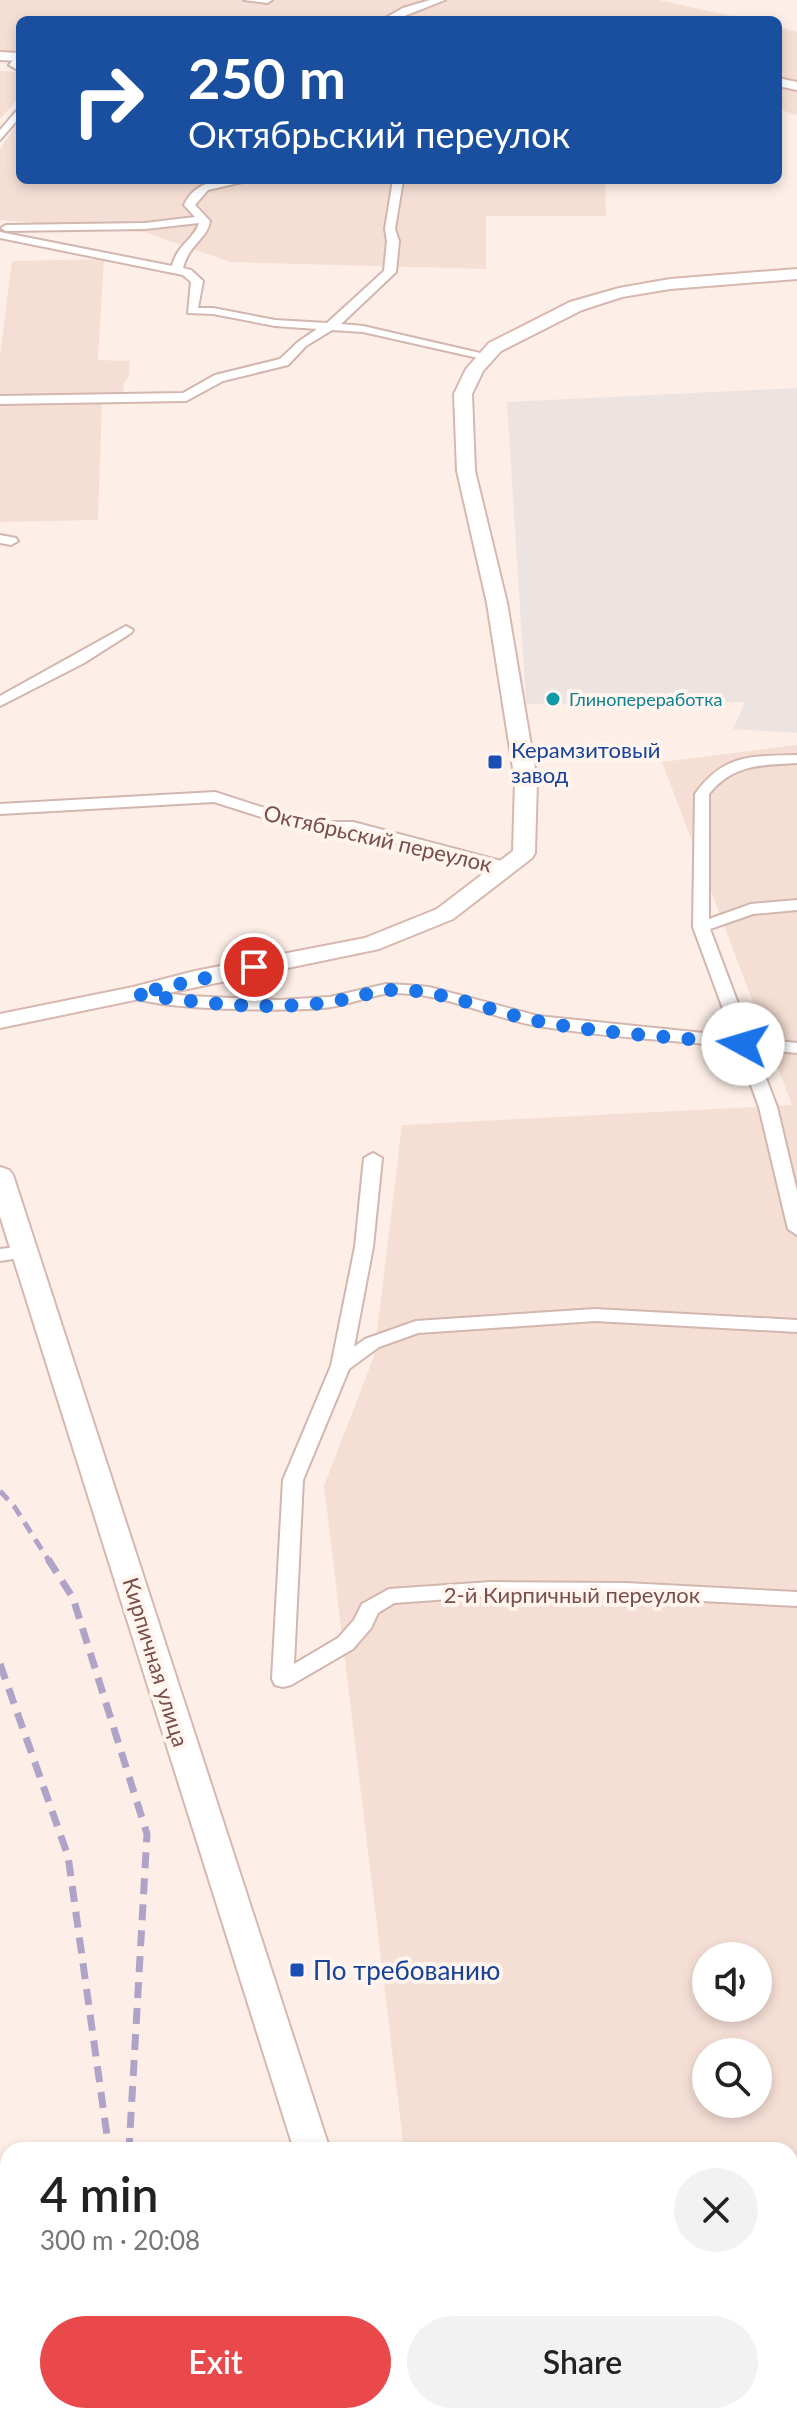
<!DOCTYPE html>
<html lang="en">
<head>
<meta charset="utf-8">
<style>
  body { margin:0; font-family:Lato,sans-serif; background:#f2f2f2; color:#222; height:100vh; display:flex; flex-direction:column; font-size:30px; white-space:nowrap }
  * { box-sizing:border-box; margin:0 }
  p { font-size:26px; color:#767676 }
  .icon { flex:none; width:44px; height:44px; fill:none; stroke:currentColor; stroke-width:2; stroke-linecap:round; stroke-linejoin:round }
  .map { position:relative; flex:1; overflow:hidden }
  .drawer { position:absolute; left:0px; top:2142px; width:798px; height:282px; display:flex; flex-direction:column; background:#fff; border-radius:24px 24px 0 0; box-shadow:0 4px 12px #0003 }
  .drawer>* { flex:none }
  .banner { position:absolute; left:16px; top:16px; width:766px; height:168px; border-radius:12px; box-shadow:0 4px 12px #0003; background:#1a4fa0; color:#fff; overflow:hidden }
  .tools { position:absolute; left:692px; top:1942px; display:grid; gap:16px }
  .tools a { display:grid; place-items:center; width:80px; height:80px; border-radius:50%; background:#fff; box-shadow:0 4px 12px #0003; font-size:40px }
  .pin { position:absolute; display:grid; place-items:center; width:68px; height:68px; color:#fff; margin:-34px; border:4px solid #fff; border-radius:50%; box-shadow:0 2px 8px #0007 }
  .me { position:absolute; width:88px; margin:-44px; rotate:276deg; stroke-linejoin:round; filter:drop-shadow(0 0 6px #0008) }
  .turn { display:flex; align-items:center; gap:28px; height:168px; padding:0 40px; font-size:36px }
  .turn .icon { width:104px; height:104px; stroke-width:2.5 }
  .turn b { display:block; font-size:56px; line-height:68px }
  .round { display:grid; place-items:center; flex:none; width:84px; height:84px; border-radius:42px; background:#f2f2f2 }
  .headline { display:flex; align-items:center; justify-content:space-between; height:136px; padding:0 40px }
  h1 { font-size:48px; font-weight:600; line-height:60px }
  .cta { display:flex; gap:16px; margin-top:auto; padding:16px 40px }
  .cta a { flex:1; height:92px; border-radius:48px; background:#ea494c; color:#fff; font-size:32px; font-weight:600; line-height:92px; text-align:center }
  .cta a+a { background:#f2f2f2; color:#222 }
  .map>svg:first-child { display:block }
</style>
</head>
<body>
<div class="map">
<svg width="797" height="2423" viewBox="0 0 797 2423">
  <rect width="100%" height="100%" fill="#fdefe7"/>
  <path fill="#f5dfd5" fill-rule="evenodd" d="M 0,0 L 659,0 L 749,20 L 20,20 L 20,62 L 0,60 Z
    M 778,27 L 797,32 L 797,115 L 778,109 Z
    M 0,71 L 20,72 L 20,97 L 0,119 Z
    M 20,120 L 20,180 L 605,180 L 606,216 L 486,216 L 486,269 L 230,262 L 144,232 L 0,220 L 0,149 Z
    M 104,259 L 98,360 L 130,361 L 129,377 L 124,382 L 123,394 L 0,394 L 0,357 L 12,261 Z
    M 102,402 L 98,520 L 0,522 L 0,404 Z
    M 797,745 L 797,2423 L 437,2423 L 437,2416 L 790,2416 L 790,2150 L 404,2150 L 324,1486 L 374,1356 L 402,1125 L 792,1105 L 662,762 ZM 706,1956 L 758,1956 L 758,2008 L 706,2008 ZM 706,2052 L 758,2052 L 758,2104 L 706,2104 Z"/>
  <path fill="#ede4e1" d="M 797,388 L 797,733 L 733,729 L 745,702 L 526,704 L 507,402 Z"/>
  <g fill="none" stroke-linecap="round" stroke-linejoin="round">
    <defs>
      <path id="street" d="M 244,0 L 272,0 L 267,3 Z
        M 430,0 L 445,0 L 394,20 L 382,20 L 403,8 Z
        M 18,54 L 20,55 L 20,71 L 9,65 Z
        M 20,107 L 20,117 L 0,140 L 0,130 Z
        M 218,180 L 251,180 L 208,190 L 195,205 L 210,221 C 208,238 189,244 183,268 L 191,270 L 203,281 L 198,308 L 213,308 L 275,320 L 327,323 L 384,271 L 387,241 L 385,229 L 393,180 L 403,180 L 395,229 L 399,241 L 396,272 L 341,324 L 363,326 L 493,356 L 487,360 L 363,332 L 332,330 L 306,346 L 288,365 L 223,381 L 186,401 L 0,404 L 0,396 L 183,393 L 215,375 L 280,359 L 298,342 L 317,329 L 275,326 L 213,314 L 188,313 L 191,282 L 183,275 L 0,238 L 0,232 L 172,266 C 178,243 194,240 199,223 L 145,229 L 6,231 L 1,228 L 6,225 L 145,223 L 195,217 L 184,205 C 191,190 202,184 218,180 Z
        M 0,535 L 16,538 L 18,541 L 11,545 L 0,543 Z
        M 126,626 L 133,630 L 131,633 L 84,663 L 0,706 L 0,696 Z
        M 797,755 L 797,763 C 761,765 733,764 709,794 L 709,919 L 751,904 L 797,900 L 797,910 L 753,914 L 710,929 L 751,1038 L 797,1043 L 797,1053 L 755,1049 L 777,1107 L 797,1191 L 797,1235 L 788,1229 L 759,1107 L 737,1047 C 671,1040 604,1037 538,1026 C 488,1018 436,988 384,994 C 367,997 349,1004 331,1007 C 301,1012 146,1011 128,994 L 136,989 L 187,996 L 279,1000 L 330,997 L 386,984 L 406,985 L 429,987 L 538,1016 L 733,1036 L 693,927 L 695,794 C 723,754 752,756 797,755 Z
        M 215,792 L 283,814 L 323,822 L 353,822 L 513,864 L 516,867 L 508,872 L 353,832 L 323,832 L 280,823 L 214,802 L 0,814 L 0,804 Z
        M 373,1153 L 382,1158 L 373,1247 L 354,1347 L 365,1339 L 416,1321 L 595,1309 L 797,1320 L 797,1332 L 595,1321 L 418,1333 L 379,1347 L 349,1369 L 303,1480 L 294,1664 L 338,1638 L 354,1620 L 362,1604 L 389,1589 L 491,1582 L 626,1583 L 797,1592 L 797,1606 L 626,1597 L 491,1596 L 394,1603 L 378,1613 L 371,1628 L 353,1649 L 291,1685 L 283,1687 L 275,1685 L 272,1679 L 283,1480 L 331,1366 L 355,1247 L 364,1158 Z
        M 26,1246 L 35,1252 L 32,1256 L 0,1261 L 0,1249 Z"/>
      <path id="secondary" d="M 0,52 L 20,53 L 20,61 L 0,60 Z
        M 778,78 L 797,82 L 797,90 L 778,86 Z
        M 797,269 L 797,279 L 670,289 L 622,297 L 582,310 L 501,351 L 483,371 L 472,394 L 475,471 L 507,603 L 537,781 L 535,853 L 532,858 L 453,919 L 379,949 L 0,1028 L 0,1014 L 133,987 L 195,971 L 365,938 L 437,909 L 513,851 L 515,781 L 487,603 L 457,471 L 454,394 L 466,369 L 489,343 L 570,302 L 619,288 L 670,279 Z
        M 0,1167 L 9,1170 L 13,1175 L 330,2150 L 294,2150 L 0,1216 Z
        M 379,2416 L 417,2416 L 419,2423 L 381,2423 Z"/>
    </defs>
    <use href="#street" stroke="#d2b6af" stroke-width="4"/>
    <use href="#secondary" stroke="#d7b7af" stroke-width="4"/>
    <use href="#street" fill="#fff" fill-rule="evenodd"/>
    <use href="#secondary" fill="#fff" fill-rule="evenodd"/>
    <path stroke="#afa4c8" stroke-width="5" stroke-dasharray="12 8" stroke-linecap="butt" d="M 0,1491 L 14,1506 L 49,1561"/>
    <path stroke="#afa4c8" stroke-width="7" stroke-dasharray="16 10" stroke-linecap="butt" d="M 48,1559 L 73,1598 L 147,1834 L 129,2150
      M 0,1664 L 68,1856 L 109,2150
      M 127,2416 L 127,2423"/>
  </g>
  <g fill="none" stroke-linecap="round" stroke-linejoin="round">
    <path stroke="#1a73e8" stroke-width="14" stroke-dasharray="0 25.2" d="M 254,967 L 136,994 C 200,1003 266,1011 330,1002 C 357,998 380,988 407,990 C 452,994 494,1012 537,1021 C 602,1034 677,1037 743,1044"/>
  </g>
  <circle fill="#0f9aa8" stroke="#fff4ee" stroke-width="3" cx="553" cy="699" r="8"/>
  <g fill="#1a4fb4" stroke="#fff4ee" stroke-width="3">
    <rect x="487" y="754" width="16" height="16" rx="4"/>
    <rect x="289" y="1962" width="16" height="16" rx="4"/>
  </g>
  <g text-anchor="middle" dominant-baseline="central" stroke-width="8" stroke-linejoin="round" paint-order="stroke">
    <g font-size="18" fill="#0d838f" stroke="#fff4ee" text-anchor="start">
      <text x="569" y="699">Глинопереработка</text>
    </g>
    <g font-size="22" fill="#164399" stroke="#fff4ee" text-anchor="start">
      <text x="511" y="749">Керамзитовый<tspan x="511" dy="25">завод</tspan></text>
    </g>
    <g font-size="22" fill="#784f4a" stroke="#fff4ee">
      <text transform="translate(378 838) rotate(13)">Октябрьский переулок</text>
      <text x="572" y="1594">2-й Кирпичный переулок</text>
      <text transform="translate(156 1662) rotate(73)">Кирпичная улица</text>
    </g>
    <g font-size="26" fill="#164399" stroke="#fff4ee" text-anchor="start">
      <text x="313" y="1970">По требованию</text>
    </g>
  </g>
</svg>
<div class="tools">
<a><svg class="icon" aria-label="sound" viewBox="0 0 24 24"><path d="M4 9h4l5-4v14l-5-4H4zM17 9q2 3 0 6"/></svg></a>
<a><svg class="icon" aria-label="search" viewBox="0 0 24 24"><circle cx="10" cy="10" r="6"/><path d="M15 15l6 6"/></svg></a>
</div>
<div class="pin" style="left:254px;top:967px;background:#d93025"><svg class="icon" aria-label="arrive" viewBox="0 0 24 24"><path d="M6 21V4h12l-3 4 3 4H6"/></svg></div>
<svg class="me" style="left:743px;top:1044px" viewBox="-20 -20 40 40"><circle r="19" fill="#fff"/><path d="M0-13L10 11 0 6-10 11z" fill="#1a73e8"/></svg>
<div class="banner">
<div class="turn"><svg class="icon" aria-label="right" viewBox="0 0 24 24"><path d="M7 20v-9h11M14 6l5 5-5 5"/></svg><div><b>250 m</b>Октябрьский переулок</div></div>
</div>
<section class="drawer">
<div class="headline"><div><h1>4 min</h1><p>300 m · 20:08</p></div><a class="round"><svg class="icon" aria-label="close" viewBox="0 0 24 24"><path d="M6 6l12 12M18 6L6 18"/></svg></a></div>
<div class="cta"><a>Exit</a><a>Share</a></div>
</section>
</div>
</body>
</html>
